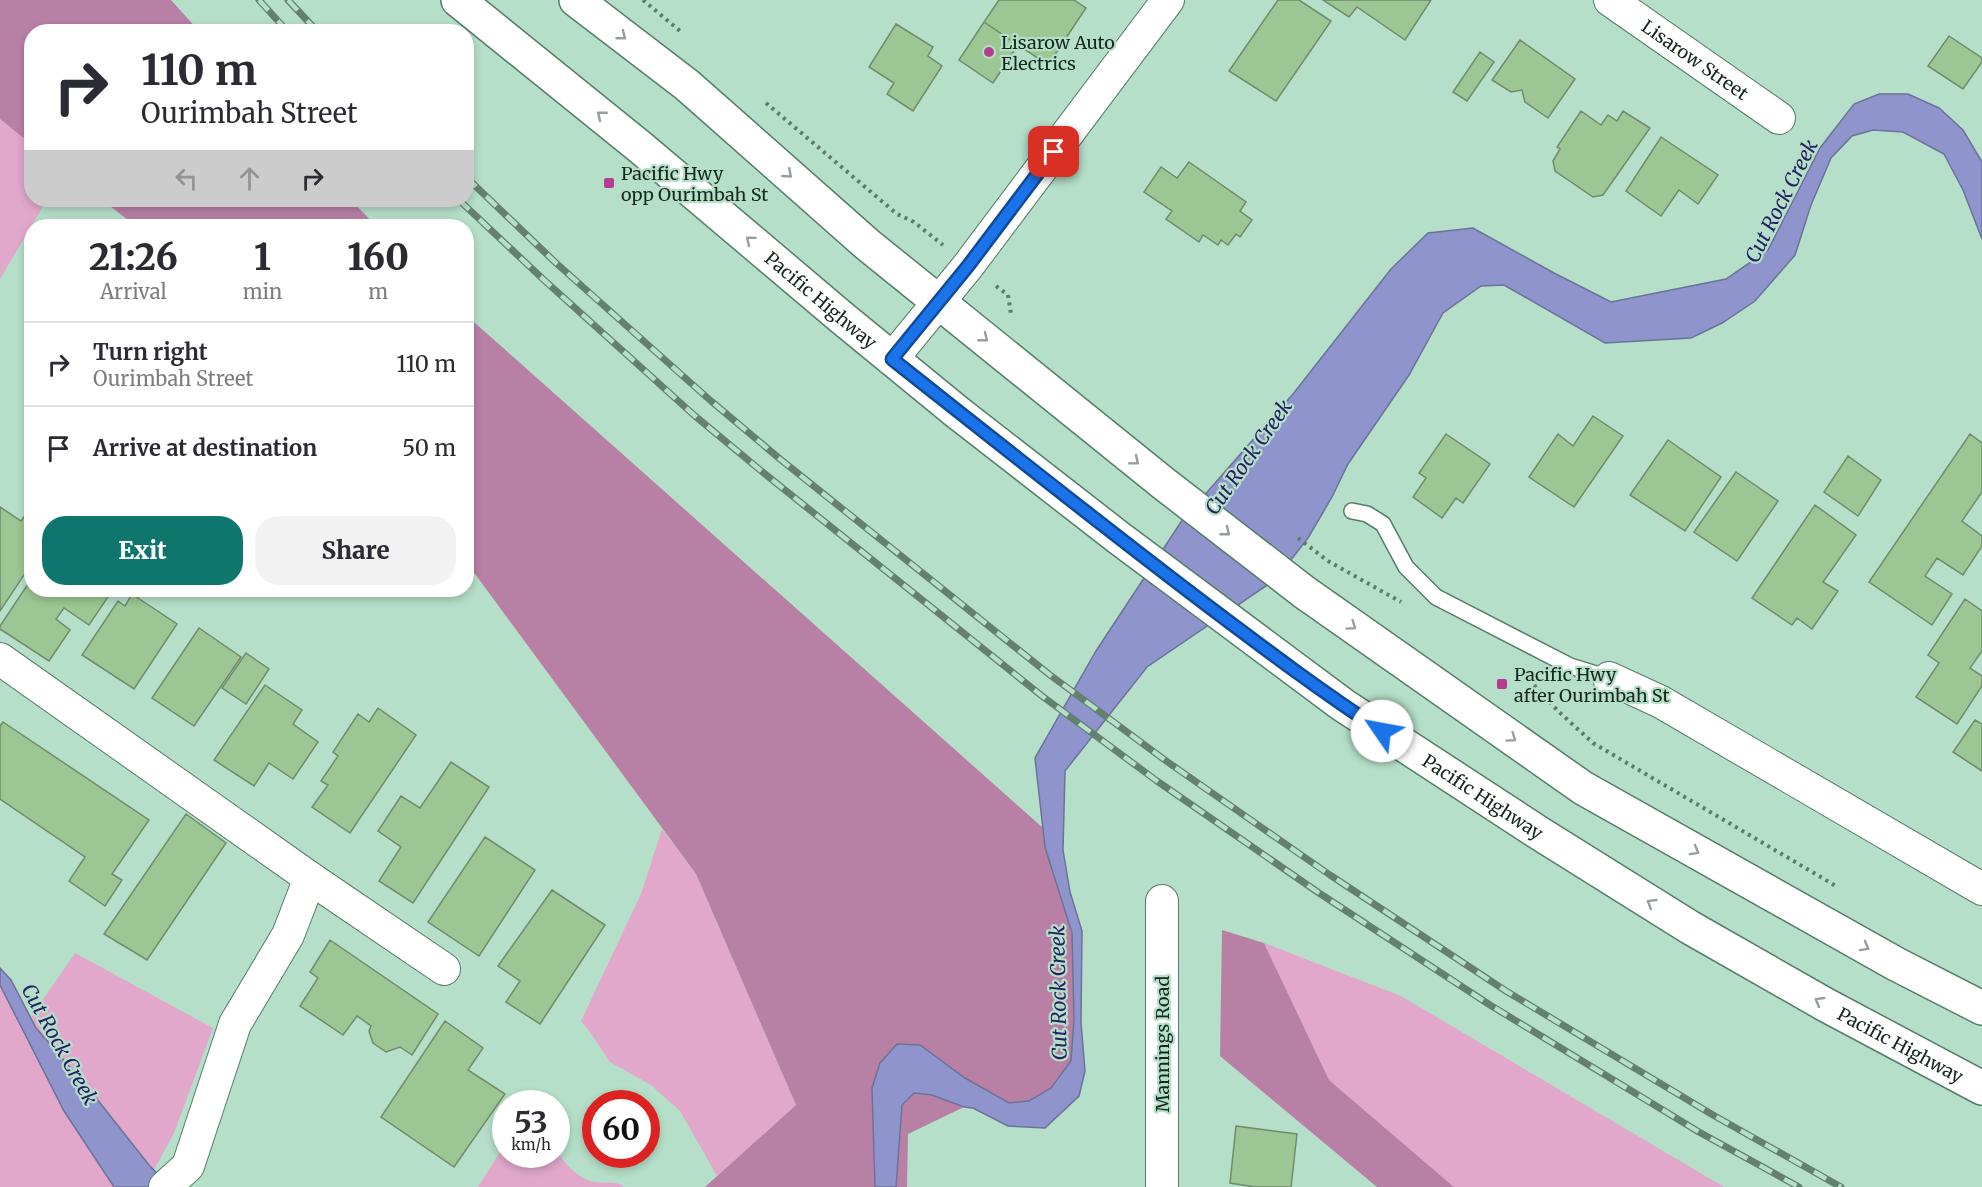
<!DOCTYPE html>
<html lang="en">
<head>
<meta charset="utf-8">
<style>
  body { margin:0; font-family:Merriweather,serif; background:#f2f2f3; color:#2b2b33; height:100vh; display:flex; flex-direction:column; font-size:22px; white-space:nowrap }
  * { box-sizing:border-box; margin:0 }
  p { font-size:20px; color:#7c7c81 }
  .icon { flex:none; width:33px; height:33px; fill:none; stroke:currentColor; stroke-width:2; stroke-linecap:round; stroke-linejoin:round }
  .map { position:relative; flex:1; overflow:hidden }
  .side { position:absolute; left:24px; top:219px; width:450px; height:378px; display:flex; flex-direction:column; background:#fff; border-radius:24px; box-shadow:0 3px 9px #0003 }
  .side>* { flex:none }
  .banner { position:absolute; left:24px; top:24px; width:450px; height:183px; border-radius:24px; box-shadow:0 3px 9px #0003; background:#fff; color:#2b2b33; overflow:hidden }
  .speed { position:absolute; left:492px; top:1090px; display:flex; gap:12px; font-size:30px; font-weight:700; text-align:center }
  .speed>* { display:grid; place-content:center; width:78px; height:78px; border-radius:50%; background:#fff; box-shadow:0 3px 9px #0003; line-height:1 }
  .speed small { font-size:15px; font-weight:400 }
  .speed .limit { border:9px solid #d22; background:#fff; color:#111 }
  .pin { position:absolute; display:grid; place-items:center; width:51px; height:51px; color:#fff; margin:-26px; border-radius:12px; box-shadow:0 3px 9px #0006 }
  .me { position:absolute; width:66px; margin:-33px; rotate:303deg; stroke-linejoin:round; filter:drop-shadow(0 0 4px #0008) }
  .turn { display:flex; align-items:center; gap:21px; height:126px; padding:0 18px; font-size:27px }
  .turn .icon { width:78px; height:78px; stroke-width:2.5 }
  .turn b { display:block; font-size:42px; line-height:51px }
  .lanes { display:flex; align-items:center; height:57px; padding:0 18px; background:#0003; justify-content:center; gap:30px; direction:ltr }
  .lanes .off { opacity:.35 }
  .eta { display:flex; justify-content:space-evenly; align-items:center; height:102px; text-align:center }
  .eta b { font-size:36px; font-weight:800; line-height:42px }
  .action { display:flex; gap:12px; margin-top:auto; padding:12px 18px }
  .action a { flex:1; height:69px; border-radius:24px; background:#0f766e; color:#fff; font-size:24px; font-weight:800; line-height:69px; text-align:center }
  .action a+a { background:#f2f2f3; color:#2b2b33 }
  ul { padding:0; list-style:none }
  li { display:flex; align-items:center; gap:18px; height:84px; padding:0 18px; border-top:2px solid #e1e1e2 }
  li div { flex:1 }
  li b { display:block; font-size:22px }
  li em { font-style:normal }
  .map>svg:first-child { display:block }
</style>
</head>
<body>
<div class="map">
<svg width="1982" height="1187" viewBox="0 0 1982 1187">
  <rect width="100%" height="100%" fill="#b5dfc8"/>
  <path fill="#e1a8cc" d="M 0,119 L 31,144 L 32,200 L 47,200 L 0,279 Z
    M 662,829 L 696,874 L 796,1105 L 717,1176 L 680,1111 L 651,1085 L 610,1062 L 590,1032 L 581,1021 L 641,894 Z
    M 1264,943 L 1401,996 L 1724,1187 L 1454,1187 L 1329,1080 Z
    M 75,953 L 213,1028 L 174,1133 L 154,1170 L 93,1094 L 36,1028 L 31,1017 Z
    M 0,985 L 64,1111 L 115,1187 L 0,1187 Z
    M 505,1144 L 506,1155 L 556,1155 L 557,1151 C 564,1163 576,1176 590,1181 C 601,1185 614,1179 624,1187 L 478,1187 Z"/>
  <path fill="#b880a5" d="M 0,0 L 171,0 L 199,31 L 32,32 L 31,144 L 0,119 Z
    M 102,200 L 351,200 L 376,226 L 136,226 Z
    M 466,315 L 1042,827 L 1045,847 L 1072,933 L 1074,1019 L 1071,1061 L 1051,1088 L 1029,1101 L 1009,1103 L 965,1078 L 920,1045 L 875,1148 L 875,1187 L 705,1187 L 796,1105 L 696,874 L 467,563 Z
    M 1222,930 L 1264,943 L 1329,1080 L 1454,1187 L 1377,1187 L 1220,1056 Z
    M 914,1093 L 932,1095 L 964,1107 L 908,1134 L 907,1187 L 896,1187 L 902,1104 Z"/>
  <path fill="#9094cd" stroke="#6b7398" stroke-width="1.5" d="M 1879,94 L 1908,94 L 1939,108 L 1963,130 L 1982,162 L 1982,239 L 1963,190 L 1944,154 L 1903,132 L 1873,130 L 1852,136 L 1831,158 L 1811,205 L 1795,255 L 1755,301 L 1722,323 L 1691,338 L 1605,343 L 1504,285 L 1481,286 L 1443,313 L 1409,375 L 1348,464 L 1332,497 L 1308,538 L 1276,579 L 1147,667 L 1065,771 L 1063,850 L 1070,892 L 1082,931 L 1081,1023 L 1085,1071 L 1079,1096 L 1045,1128 L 1008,1126 L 973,1108 L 964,1107 L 932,1095 L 914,1093 L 902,1105 L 896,1187 L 875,1187 L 872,1088 L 880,1063 L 897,1044 L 920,1045 L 965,1078 L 1009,1103 L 1029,1101 L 1051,1088 L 1071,1061 L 1074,1019 L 1072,933 L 1045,847 L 1035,758 L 1096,651 L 1181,522 L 1293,394 L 1391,269 L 1428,233 L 1473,228 L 1554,273 L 1611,302 L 1726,279 L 1768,250 L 1820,148 L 1854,104 Z
    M 0,968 L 11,980 L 36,1028 L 93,1094 L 149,1165 L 170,1187 L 114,1187 L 64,1111 L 0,985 Z"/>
  <path fill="#9cc693" stroke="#718b6c" stroke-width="1.5" d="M 999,0 L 1074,0 L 1086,8 L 1048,65 L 984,22 Z
    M 1278,0 L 1299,0 L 1331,21 L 1276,101 L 1229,71 Z
    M 1323,0 L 1431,0 L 1405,40 L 1357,7 L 1349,17 Z
    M 984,22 L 1018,45 L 993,83 L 959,60 Z
    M 896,24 L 933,47 L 928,56 L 942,66 L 913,111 L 887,94 L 894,83 L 869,67 Z
    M 1949,36 L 1982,58 L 1982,62 L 1963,89 L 1928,66 Z
    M 1520,40 L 1575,79 L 1548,118 L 1525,102 L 1522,90 L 1511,92 L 1492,80 Z
    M 1480,52 L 1494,62 L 1467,101 L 1453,92 Z
    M 1581,111 L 1601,125 L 1608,115 L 1617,121 L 1623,111 L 1650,128 L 1603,195 L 1593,197 L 1555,171 L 1553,161 L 1560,149 L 1557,147 Z
    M 1661,137 L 1718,175 L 1698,204 L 1679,190 L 1661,216 L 1626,191 Z
    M 1189,162 L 1246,202 L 1240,211 L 1252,220 L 1240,237 L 1236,234 L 1228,245 L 1221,240 L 1218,245 L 1203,235 L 1199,242 L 1166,219 L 1172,211 L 1144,192 L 1161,167 L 1177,178 Z
    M 1593,416 L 1623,436 L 1574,507 L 1529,477 L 1558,434 L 1573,446 Z
    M 1446,434 L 1490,464 L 1463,503 L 1456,498 L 1442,518 L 1413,497 L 1426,478 L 1419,473 Z
    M 1970,434 L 1982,443 L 1982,492 L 1962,521 L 1982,536 L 1982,546 L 1963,575 L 1937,558 L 1925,576 L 1952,594 L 1932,625 L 1869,582 Z
    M 1668,440 L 1721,477 L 1685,531 L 1630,495 Z
    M 1848,456 L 1881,480 L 1858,516 L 1824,492 Z
    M 1736,472 L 1778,501 L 1737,561 L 1694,532 Z
    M 1815,505 L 1856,535 L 1823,582 L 1838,591 L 1812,629 L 1797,618 L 1792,625 L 1752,598 Z
    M 32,506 L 32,563 L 0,611 L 0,507 L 21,521 Z
    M 32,578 L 32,590 L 109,590 L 112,591 L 89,625 L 64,608 L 56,619 L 70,630 L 49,661 L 0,629 L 0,626 Z
    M 132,594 L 177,624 L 134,689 L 82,655 L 118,601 L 125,606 Z
    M 1965,599 L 1982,611 L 1982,651 L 1970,668 L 1982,676 L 1982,686 L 1957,724 L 1916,697 L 1939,663 L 1928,655 Z
    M 199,628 L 241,657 L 194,726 L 152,698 Z
    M 246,653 L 269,669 L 246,704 L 222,688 Z
    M 265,685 L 302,710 L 293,724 L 318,742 L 293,779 L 269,763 L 254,786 L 214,760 Z
    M 378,708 L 416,735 L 350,833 L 312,807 L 328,785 L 321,781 L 338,756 L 333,752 L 358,714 L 369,722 Z
    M 1975,720 L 1982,724 L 1982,771 L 1953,752 Z
    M 3,722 L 149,820 L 112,874 L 122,880 L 105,906 L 69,881 L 85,857 L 0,799 L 0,726 Z
    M 451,762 L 489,787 L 413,903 L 379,881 L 401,847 L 378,831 L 401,796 L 420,808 Z
    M 186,814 L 226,843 L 147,960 L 104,934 Z
    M 485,837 L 535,870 L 479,956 L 428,922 Z
    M 552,890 L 605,925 L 540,1024 L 506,1002 L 520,981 L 498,966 Z
    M 330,940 L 438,1014 L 412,1055 L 400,1047 L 386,1052 L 373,1043 L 369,1031 L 371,1026 L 357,1016 L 343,1035 L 300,1006 L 318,978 L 310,972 Z
    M 445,1021 L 483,1048 L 468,1070 L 505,1094 L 454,1167 L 381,1117 Z
    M 1236,1126 L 1297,1134 L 1291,1187 L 1255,1187 L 1230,1183 Z"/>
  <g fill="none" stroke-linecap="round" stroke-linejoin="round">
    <defs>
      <path id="service" d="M 1352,511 L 1367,514 L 1383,524 L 1406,567 L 1436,597 L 1570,666 L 1609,678"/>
      <g id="minor">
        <path id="s1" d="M 1610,0 L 1779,118"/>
        <path d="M 892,359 L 968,266 L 1168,0"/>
        <path d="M 0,659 L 310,878 L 444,969"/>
        <path d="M 1609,678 L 1661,702 L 1982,889"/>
        <path d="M 1162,901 L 1162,1187"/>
        <path d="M 165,1187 L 188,1166 L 235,1024 L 288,935 L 310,878"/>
      </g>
      <g id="primary">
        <path id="s2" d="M 458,0 L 640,147 L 841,317 L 957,412 L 1119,538 L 1343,705 L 1539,833 L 1691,928 L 1826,1005 L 1982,1088"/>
        <path d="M 576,0 L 687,85 L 868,245 L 1163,483 L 1304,592 L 1583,788 L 1896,964 L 1982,1008"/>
      </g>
    </defs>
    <use href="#service" stroke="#567d68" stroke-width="18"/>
    <use href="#minor" stroke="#567d68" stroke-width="34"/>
    <use href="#primary" stroke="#567d68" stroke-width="36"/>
    <path stroke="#5f7b6c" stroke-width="4" stroke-dasharray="3 4.5" stroke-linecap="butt" d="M 643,0 L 680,31
      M 766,103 L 897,214 L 914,222 L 943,245
      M 996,286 L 1008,295 L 1011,314
      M 1298,538 L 1328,561 L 1401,602
      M 1524,674 L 1558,711 L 1593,743 L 1836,886"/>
    <use href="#service" stroke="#fff" stroke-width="15"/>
    <use href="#minor" stroke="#fff" stroke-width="32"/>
    <use href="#primary" stroke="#fff" stroke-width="33"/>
    <defs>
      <path id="rail" d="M 259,0 L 288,32
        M 288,0 L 318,32
        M 466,177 L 556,263 L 711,401 L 780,459 L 1050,675 L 1169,763 L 1330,875 L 1506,991 L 1713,1115 L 1841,1187
        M 459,200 L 544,280 L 695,416 L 765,474 L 1042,696 L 1157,781 L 1319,893 L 1490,1005 L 1699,1132 L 1799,1187"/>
    </defs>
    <use href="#rail" stroke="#638070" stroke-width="7"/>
    <use href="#rail" stroke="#b5dfc8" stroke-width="4.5" stroke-dasharray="14" stroke-linecap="butt"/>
  </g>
  <defs><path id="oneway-chevron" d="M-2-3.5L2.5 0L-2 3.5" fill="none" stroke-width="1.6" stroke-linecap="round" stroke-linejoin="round" transform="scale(1.5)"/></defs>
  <g stroke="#969e9a">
    <use href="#oneway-chevron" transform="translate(622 36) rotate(38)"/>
    <use href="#oneway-chevron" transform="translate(601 115) rotate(-141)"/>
    <use href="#oneway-chevron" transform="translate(788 174) rotate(41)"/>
    <use href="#oneway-chevron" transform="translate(750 240) rotate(-140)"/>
    <use href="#oneway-chevron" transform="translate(984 338) rotate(39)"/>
    <use href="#oneway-chevron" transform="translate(1135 461) rotate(39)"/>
    <use href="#oneway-chevron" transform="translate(1226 532) rotate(38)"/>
    <use href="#oneway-chevron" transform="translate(1352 626) rotate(35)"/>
    <use href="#oneway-chevron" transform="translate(1512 738) rotate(35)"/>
    <use href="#oneway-chevron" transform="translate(1695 851) rotate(29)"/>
    <use href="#oneway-chevron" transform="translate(1651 903) rotate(-149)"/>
    <use href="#oneway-chevron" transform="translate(1865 947) rotate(29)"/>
    <use href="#oneway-chevron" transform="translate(1819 1001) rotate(-150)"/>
  </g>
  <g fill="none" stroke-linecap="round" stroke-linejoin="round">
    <defs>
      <path id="route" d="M 1054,152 L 968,266 L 892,359 C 997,442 1101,525 1208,606 C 1265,649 1322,692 1382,731"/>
    </defs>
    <use href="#route" stroke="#114b97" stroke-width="15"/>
    <use href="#route" stroke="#1a73e8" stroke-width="10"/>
  </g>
  <g fill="#b43d93" stroke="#b5dfc8" stroke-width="2">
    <circle cx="989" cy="52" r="6"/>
    <rect x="603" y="177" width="12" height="12" rx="3"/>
    <rect x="1496" y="678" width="12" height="12" rx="3"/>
  </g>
  <g text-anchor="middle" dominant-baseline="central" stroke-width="4.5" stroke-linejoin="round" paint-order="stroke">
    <g font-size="18" fill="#16271e" stroke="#b5dfc8" text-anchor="start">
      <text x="1001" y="42">Lisarow Auto<tspan x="1001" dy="21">Electrics</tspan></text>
      <text x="621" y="173">Pacific Hwy<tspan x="621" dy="21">opp Ourimbah St</tspan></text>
      <text x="1514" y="674">Pacific Hwy<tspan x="1514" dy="21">after Ourimbah St</tspan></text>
    </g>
    <g font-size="18" fill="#16271e" stroke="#b5dfc8">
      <text stroke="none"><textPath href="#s1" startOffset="104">Lisarow Street</textPath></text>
      <text stroke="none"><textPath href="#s2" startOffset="471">Pacific Highway</textPath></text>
      <text stroke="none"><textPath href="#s2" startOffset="1299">Pacific Highway</textPath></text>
      <text transform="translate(1162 1044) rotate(-90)">Mannings Road</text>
      <text stroke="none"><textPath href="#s2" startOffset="1785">Pacific Highway</textPath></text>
    </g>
    <g font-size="20" font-style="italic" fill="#252063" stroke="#b5dfc8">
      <text transform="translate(1781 201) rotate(-63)">Cut Rock Creek</text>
      <text transform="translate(1248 457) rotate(-55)">Cut Rock Creek</text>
      <text transform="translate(1058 993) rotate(-91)">Cut Rock Creek</text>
      <text transform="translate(60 1044) rotate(61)">Cut Rock Creek</text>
    </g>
  </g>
</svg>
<div class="speed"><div>53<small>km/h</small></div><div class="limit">60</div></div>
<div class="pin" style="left:1054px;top:152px;background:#d93025"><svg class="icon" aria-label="arrive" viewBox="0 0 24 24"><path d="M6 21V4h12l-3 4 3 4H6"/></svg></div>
<svg class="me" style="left:1382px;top:731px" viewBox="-20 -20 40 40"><circle r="19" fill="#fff"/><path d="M0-13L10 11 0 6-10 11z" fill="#1a73e8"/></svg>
<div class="banner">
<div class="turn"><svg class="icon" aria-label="right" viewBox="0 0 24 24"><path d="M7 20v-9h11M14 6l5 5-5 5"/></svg><div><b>110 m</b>Ourimbah Street</div></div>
<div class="lanes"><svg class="icon off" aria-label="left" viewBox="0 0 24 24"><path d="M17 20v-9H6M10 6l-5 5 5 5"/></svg><svg class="icon off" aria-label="ahead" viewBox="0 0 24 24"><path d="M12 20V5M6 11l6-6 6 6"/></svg><svg class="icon" aria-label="right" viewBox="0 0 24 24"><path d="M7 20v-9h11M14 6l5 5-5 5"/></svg></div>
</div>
<section class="side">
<div class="eta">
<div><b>21:26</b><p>Arrival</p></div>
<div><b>1</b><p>min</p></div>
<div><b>160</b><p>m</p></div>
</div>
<ul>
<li><svg class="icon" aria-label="right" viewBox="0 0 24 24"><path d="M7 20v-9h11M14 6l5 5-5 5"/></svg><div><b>Turn right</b><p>Ourimbah Street</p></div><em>110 m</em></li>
<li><svg class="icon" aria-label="arrive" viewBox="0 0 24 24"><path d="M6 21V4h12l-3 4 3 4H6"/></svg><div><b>Arrive at destination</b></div><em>50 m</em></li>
</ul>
<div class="action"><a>Exit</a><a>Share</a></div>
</section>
</div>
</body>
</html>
